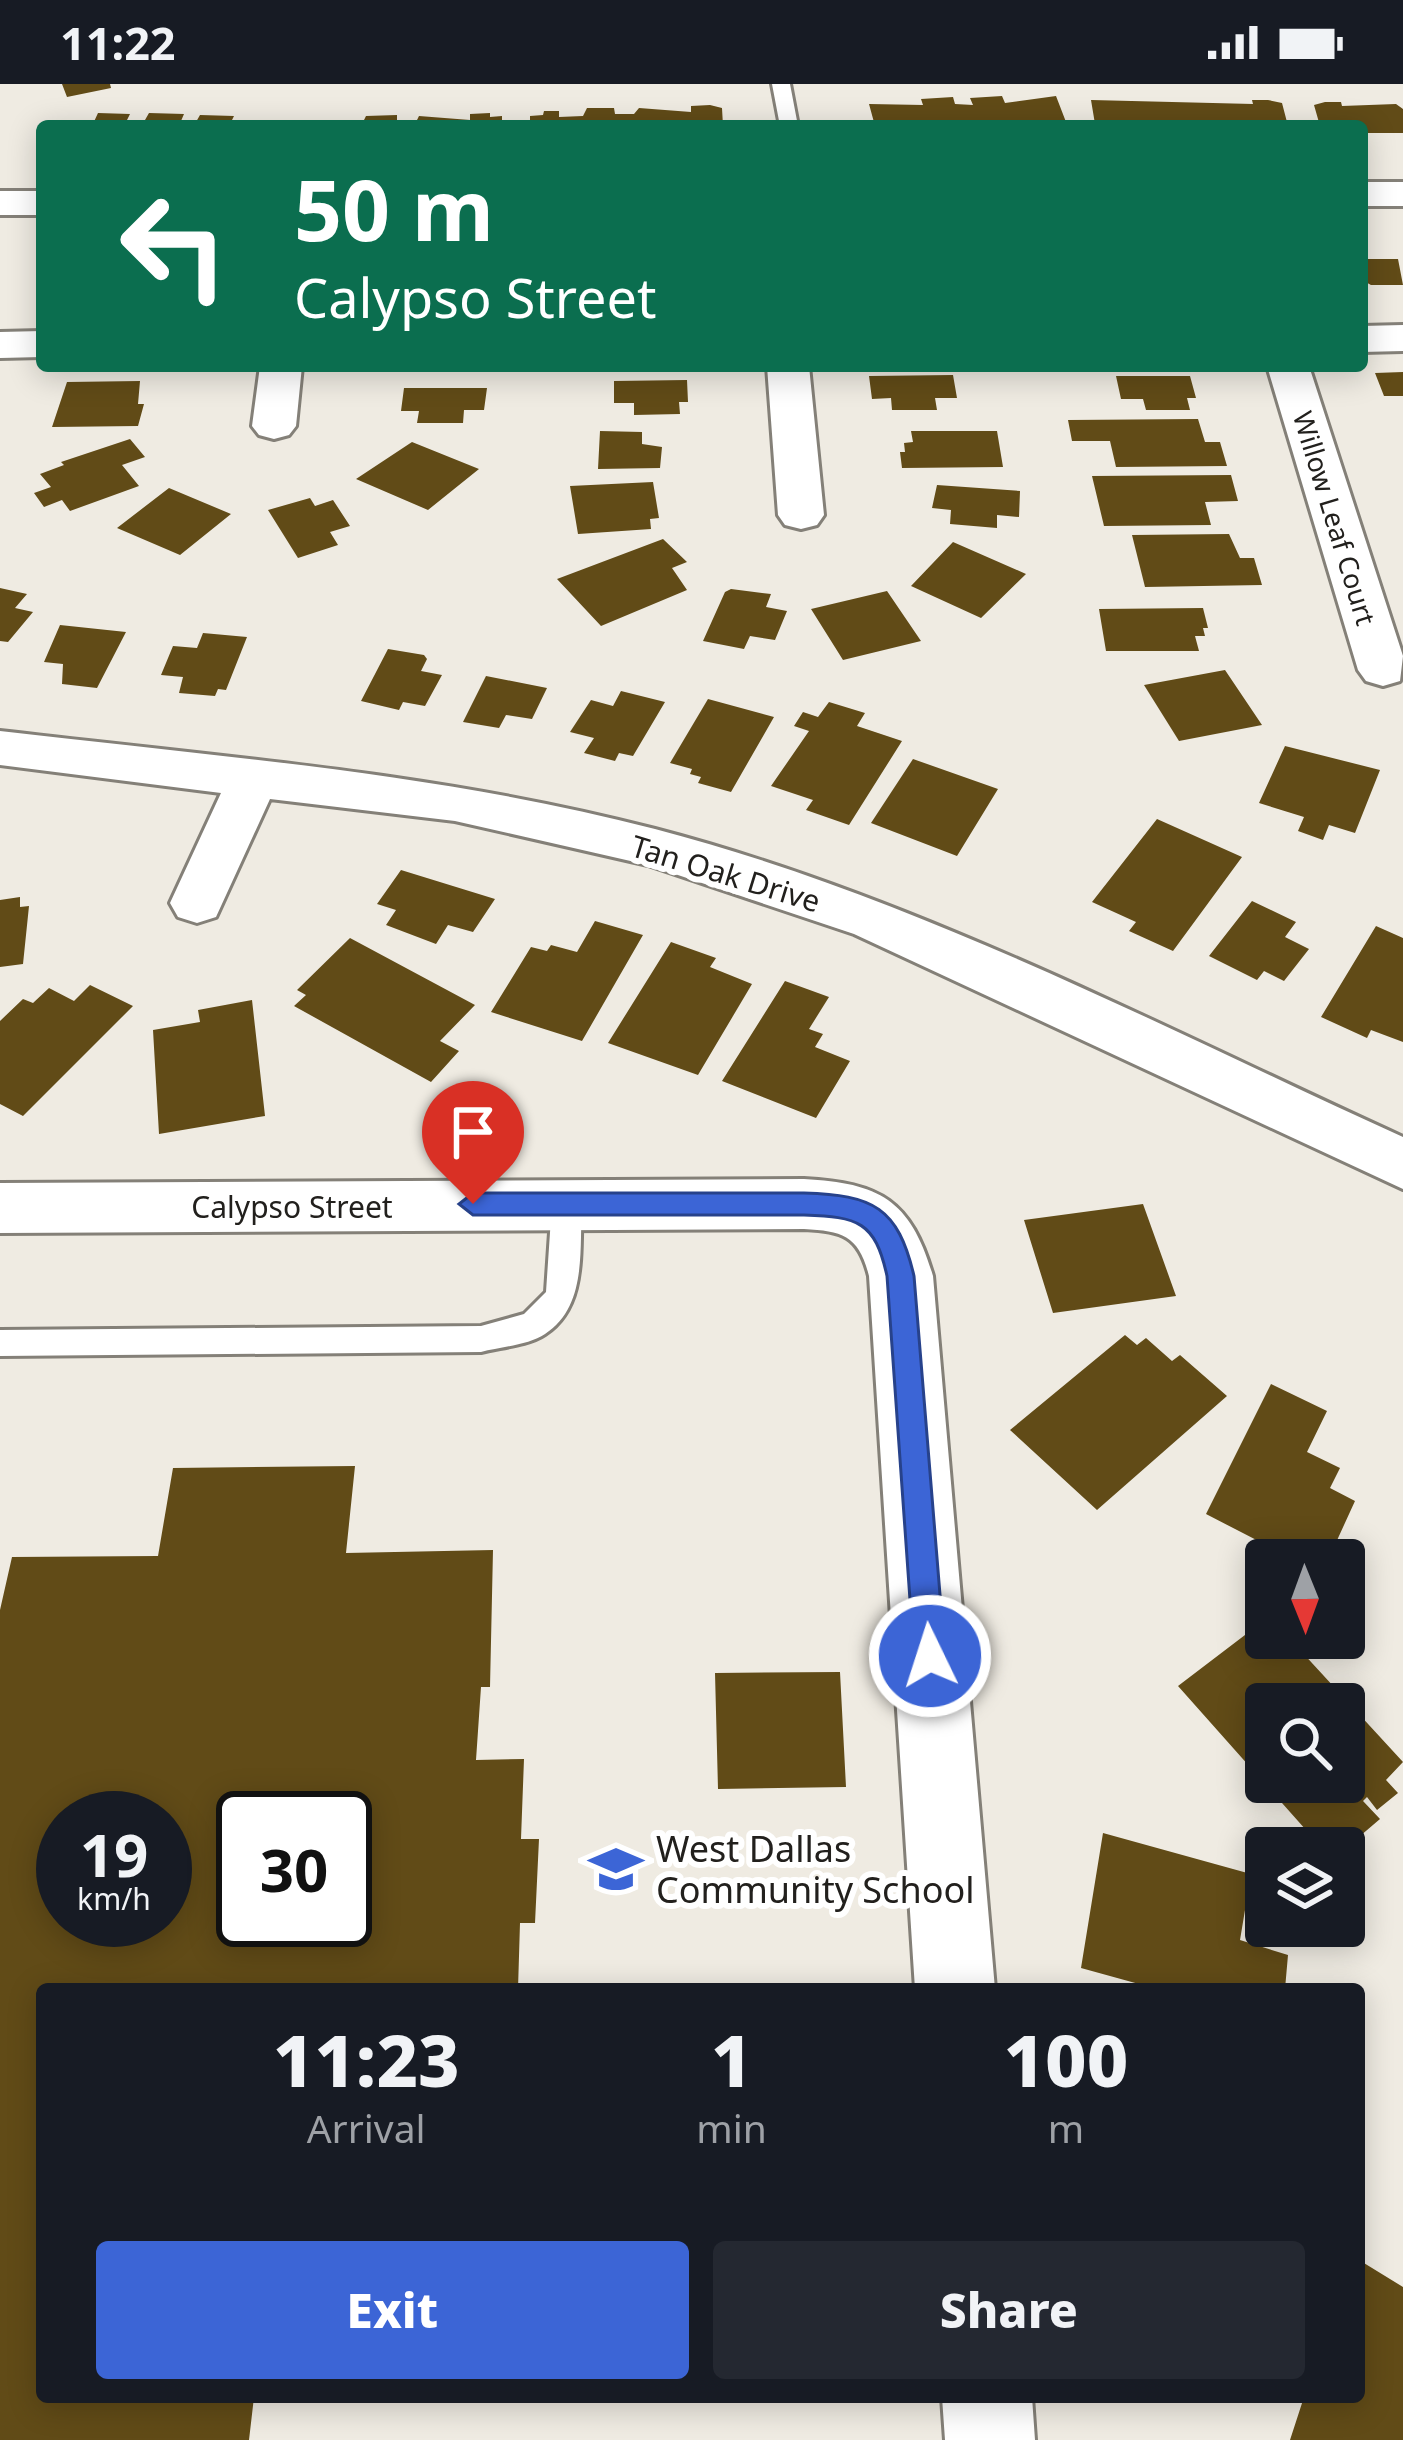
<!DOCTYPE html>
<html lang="en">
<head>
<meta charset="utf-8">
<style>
  body { margin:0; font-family:"Noto Sans",sans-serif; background:#242831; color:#f1f3f6; height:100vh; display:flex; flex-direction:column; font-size:45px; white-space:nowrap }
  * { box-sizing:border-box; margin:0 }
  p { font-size:39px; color:#9ea1a6 }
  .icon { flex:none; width:66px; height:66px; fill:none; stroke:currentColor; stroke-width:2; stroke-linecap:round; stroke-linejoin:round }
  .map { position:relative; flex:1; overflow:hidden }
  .side { position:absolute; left:36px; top:1899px; width:1329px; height:420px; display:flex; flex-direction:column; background:#171b24; border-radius:12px; box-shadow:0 6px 30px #0003 }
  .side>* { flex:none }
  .top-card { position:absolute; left:36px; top:36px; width:1332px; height:252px; border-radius:12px; box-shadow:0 6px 30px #0003; background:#0b6e4f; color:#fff; overflow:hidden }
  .needle { width:78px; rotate:179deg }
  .buttons { position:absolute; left:1245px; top:1455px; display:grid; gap:24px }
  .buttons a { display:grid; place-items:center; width:120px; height:120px; border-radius:12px; background:#171b24; box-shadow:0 6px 30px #0003; font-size:60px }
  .speed { position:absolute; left:36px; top:1707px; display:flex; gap:24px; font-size:60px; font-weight:700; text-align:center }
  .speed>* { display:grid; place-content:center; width:156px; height:156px; border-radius:50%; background:#171b24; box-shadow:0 6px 30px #0003; line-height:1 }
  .speed small { font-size:30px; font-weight:400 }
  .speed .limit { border:6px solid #111; border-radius:18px; background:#fff; color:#111 }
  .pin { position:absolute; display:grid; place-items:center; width:102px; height:102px; color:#fff; margin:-123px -51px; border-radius:50% 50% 50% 0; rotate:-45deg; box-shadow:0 0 12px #0007 }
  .pin .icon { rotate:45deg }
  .me { position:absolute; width:132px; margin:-66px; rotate:356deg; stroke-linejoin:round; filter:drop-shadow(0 0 9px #0008) }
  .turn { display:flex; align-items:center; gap:42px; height:252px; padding:0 60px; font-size:54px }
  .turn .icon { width:156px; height:156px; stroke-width:2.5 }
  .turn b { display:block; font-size:84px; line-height:102px }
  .eta { display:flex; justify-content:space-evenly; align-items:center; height:204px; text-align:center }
  .eta b { font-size:72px; font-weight:800; line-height:84px }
  .cta { display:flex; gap:24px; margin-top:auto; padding:24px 60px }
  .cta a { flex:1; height:138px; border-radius:12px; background:#3c65d6; color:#fff; font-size:48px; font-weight:800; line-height:138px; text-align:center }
  .cta a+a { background:#242831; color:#f1f3f6 }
  .status { display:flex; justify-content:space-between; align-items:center; height:84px; padding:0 60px; background:#171b24; direction:ltr }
  .status svg { height:33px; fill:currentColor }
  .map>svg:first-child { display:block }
</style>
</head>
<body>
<div class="status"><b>11:22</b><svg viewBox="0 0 49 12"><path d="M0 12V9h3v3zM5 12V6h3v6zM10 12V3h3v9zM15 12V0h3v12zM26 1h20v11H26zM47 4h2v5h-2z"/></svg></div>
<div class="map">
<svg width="1403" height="2356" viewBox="0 0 1403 2356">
  <rect width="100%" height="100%" fill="#efebe2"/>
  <path fill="#614b17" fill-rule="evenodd" d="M 62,0 L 110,0 L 111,4 L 67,13 Z
    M 1002,12 L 1005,19 L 1056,12 L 1066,38 L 875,42 L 869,20 L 923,21 L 921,15 L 953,13 L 955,20 L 973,21 L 970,14 Z
    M 1091,16 L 1253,20 L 1252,16 L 1268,16 L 1282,19 L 1288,42 L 1095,40 Z
    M 1325,18 L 1341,18 L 1342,22 L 1396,20 L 1403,25 L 1403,49 L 1363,49 L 1362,42 L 1320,42 L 1314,21 Z
    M 710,21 L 722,24 L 723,42 L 530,42 L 530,32 L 543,31 L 544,27 L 559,27 L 559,33 L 583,32 L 587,24 L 614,24 L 615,30 L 634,30 L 639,24 L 691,28 L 691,22 Z
    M 98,29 L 130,30 L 127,36 L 145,36 L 149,29 L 184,30 L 181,37 L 196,38 L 200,31 L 234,32 L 229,42 L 92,42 Z
    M 490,29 L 490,33 L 502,32 L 502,42 L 414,42 L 419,32 L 470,36 L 470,30 Z
    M 397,31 L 397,38 L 408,37 L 407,42 L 361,42 L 366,32 Z
    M 1362,175 L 1398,175 L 1403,201 L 1371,201 L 1362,196 Z
    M 1403,288 L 1403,312 L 1384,312 L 1375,289 Z
    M 953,291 L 957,314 L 935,314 L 937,326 L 892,326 L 891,314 L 872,315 L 869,292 Z
    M 1116,292 L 1190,292 L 1196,314 L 1187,314 L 1190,326 L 1146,326 L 1143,315 L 1121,315 Z
    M 687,296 L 688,318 L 679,318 L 680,330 L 634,331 L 634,319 L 614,319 L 614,297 Z
    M 140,297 L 138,320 L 144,320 L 138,342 L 52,343 L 67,298 Z
    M 404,304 L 487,304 L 484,326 L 464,326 L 463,339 L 417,339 L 419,327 L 401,327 Z
    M 1198,335 L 1205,358 L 1220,358 L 1227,382 L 1116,383 L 1110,357 L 1072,357 L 1068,336 Z
    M 600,347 L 642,348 L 642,360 L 662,363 L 660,384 L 598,385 Z
    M 911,347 L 997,347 L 1003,383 L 902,384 L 900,368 L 905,368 L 904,359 L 913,358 Z
    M 130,355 L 145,373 L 122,381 L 139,402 L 70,427 L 62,416 L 44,423 L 34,409 L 51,403 L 40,390 L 64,381 L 61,378 Z
    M 412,358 L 479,385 L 428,426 L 356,395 Z
    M 1231,391 L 1238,417 L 1205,418 L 1211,441 L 1104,442 L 1092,392 Z
    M 653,398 L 659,434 L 650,435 L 651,445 L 578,450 L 570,402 Z
    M 937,401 L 1020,407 L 1019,433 L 997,431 L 997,444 L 950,440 L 951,426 L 932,424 Z
    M 169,404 L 231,430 L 180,471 L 117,444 Z
    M 310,414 L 315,422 L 333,416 L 350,442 L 330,448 L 338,461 L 298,474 L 268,426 Z
    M 1229,450 L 1240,474 L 1254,474 L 1262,501 L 1145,503 L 1132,451 Z
    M 663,455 L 687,478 L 672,484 L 687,506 L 601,542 L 557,495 Z
    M 953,458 L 1026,490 L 981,534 L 911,502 Z
    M 0,504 L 27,510 L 15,524 L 33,528 L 8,558 L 0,557 Z
    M 731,505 L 771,510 L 766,523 L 787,527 L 775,556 L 750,552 L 744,565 L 703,557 L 725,508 Z
    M 887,507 L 921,557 L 843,576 L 811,525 Z
    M 1203,524 L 1208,544 L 1203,544 L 1205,552 L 1195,552 L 1199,567 L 1106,567 L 1099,525 Z
    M 60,541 L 126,548 L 97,604 L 62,600 L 63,580 L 44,578 Z
    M 203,549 L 247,553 L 226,606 L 218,605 L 215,612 L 179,609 L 183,593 L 161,591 L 173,562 L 197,564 Z
    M 388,565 L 424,571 L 427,575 L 421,587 L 442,591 L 425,622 L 403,618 L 399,626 L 361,617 Z
    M 1225,586 L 1262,641 L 1179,657 L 1144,601 Z
    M 486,592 L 547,604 L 532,635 L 506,631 L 499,644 L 463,638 Z
    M 621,607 L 665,618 L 633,672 L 619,669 L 615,677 L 584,669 L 594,654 L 570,648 L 591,616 L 613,622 Z
    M 708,615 L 774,633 L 731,708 L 698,699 L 701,693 L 690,690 L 692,685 L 670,679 Z
    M 829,618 L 865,629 L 857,642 L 902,657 L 849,741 L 806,726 L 813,716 L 771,702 L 809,647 L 794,642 L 803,628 L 818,633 Z
    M 1285,662 L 1380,686 L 1355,749 L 1329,741 L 1323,756 L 1298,747 L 1304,733 L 1259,719 Z
    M 913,675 L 998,705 L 957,772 L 871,739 Z
    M 1157,735 L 1242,773 L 1173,867 L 1129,847 L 1136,838 L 1092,818 Z
    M 401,786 L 495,815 L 473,848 L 448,841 L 436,860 L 386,841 L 396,826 L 377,820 Z
    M 20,813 L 20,823 L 29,822 L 23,880 L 0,883 L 0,816 Z
    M 1252,817 L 1296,838 L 1285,853 L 1309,865 L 1284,897 L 1264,887 L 1257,896 L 1209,872 Z
    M 595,837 L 643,851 L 582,957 L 491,928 L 531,863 L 547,867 L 551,861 L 577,868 Z
    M 1376,842 L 1403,854 L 1403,958 L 1371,946 L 1367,954 L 1321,933 Z
    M 350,854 L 475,921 L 440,957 L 459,967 L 431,998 L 294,922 L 306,911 L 297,906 Z
    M 671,858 L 716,874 L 710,883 L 752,900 L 698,991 L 608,959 Z
    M 785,897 L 829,913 L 809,945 L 823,950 L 815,963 L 850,977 L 816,1034 L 722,997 Z
    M 90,901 L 133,922 L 23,1032 L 0,1020 L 0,937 L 23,915 L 33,919 L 49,904 L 74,917 Z
    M 252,916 L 265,1032 L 159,1050 L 153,946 L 200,938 L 198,926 Z
    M 1143,1120 L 1176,1212 L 1053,1229 L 1024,1136 Z
    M 1125,1251 L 1137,1261 L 1146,1254 L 1172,1277 L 1180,1271 L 1227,1312 L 1097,1426 L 1010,1346 Z
    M 1271,1300 L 1327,1327 L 1307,1368 L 1340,1384 L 1330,1404 L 1355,1417 L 1328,1476 L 1295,1476 L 1206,1430 Z
    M 355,1382 L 346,1469 L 493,1466 L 490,1603 L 481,1603 L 476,1676 L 524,1675 L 521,1755 L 539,1755 L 535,1839 L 520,1839 L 518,1905 L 42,1905 L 42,2313 L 254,2313 L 249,2356 L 0,2356 L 0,1526 L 12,1473 L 158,1472 L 173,1384 ZM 63,1734 L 165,1734 L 165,1836 L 63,1836 ZM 243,1734 L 345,1734 L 345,1836 L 243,1836 Z
    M 1266,1535 L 1266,1554 L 1289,1554 L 1403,1678 L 1386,1696 L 1398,1709 L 1377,1726 L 1367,1713 L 1363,1717 L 1380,1735 L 1346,1764 L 1322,1764 L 1178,1602 ZM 1266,1620 L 1344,1620 L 1344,1698 L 1266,1698 Z
    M 840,1588 L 846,1703 L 718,1705 L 715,1589 Z
    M 1103,1749 L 1251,1790 L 1240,1856 L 1288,1871 L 1285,1905 L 1157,1905 L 1081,1884 Z
    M 1359,2176 L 1403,2203 L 1403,2356 L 1290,2356 L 1304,2313 L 1359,2313 Z"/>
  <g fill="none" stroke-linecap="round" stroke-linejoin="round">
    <defs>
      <path id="lane" d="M 772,0 L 790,0 L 798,42 L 780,42 Z
        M 567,1107 L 577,1110 L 582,1119 C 579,1164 588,1222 545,1250 C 529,1261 500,1263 481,1268 L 0,1272 L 0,1246 L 481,1242 L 524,1230 L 546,1208 L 552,1119 L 557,1110 Z"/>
      <path id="street" d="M 1362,98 L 1403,98 L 1403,122 L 1362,122 Z
        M 0,107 L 42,107 L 42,131 L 0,131 Z
        M 1403,241 L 1403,267 L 1362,268 L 1362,242 Z
        M 42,247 L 42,273 L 0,274 L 0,248 Z
        M 260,282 L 302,282 L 296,342 L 289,351 L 274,355 L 259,351 L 252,342 Z
        M 767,282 L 809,282 L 824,431 L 817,441 L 801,445 L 785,441 L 778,431 Z
        M 1267,282 L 1309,282 L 1403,572 L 1400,597 L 1383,602 L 1366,597 L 1358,586 Z
        M 0,647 C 220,673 441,689 655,745 C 916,813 1159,942 1403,1053 L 1403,1105 L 854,850 L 648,781 L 455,737 L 270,715 L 216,833 L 197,839 L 178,833 L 170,819 L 221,709 L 0,681 Z
        M 804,1095 C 881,1099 911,1117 933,1192 L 995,1905 L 915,1905 L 869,1192 C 859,1152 843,1147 804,1145 L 0,1149 L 0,1099 Z
        M 942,2313 L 1032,2313 L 1035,2356 L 945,2356 Z"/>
    </defs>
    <use href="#lane" stroke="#848078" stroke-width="6"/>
    <use href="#street" stroke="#848078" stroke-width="6"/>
    <use href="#lane" fill="#fff" fill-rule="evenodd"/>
    <use href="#street" fill="#fff" fill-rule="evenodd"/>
  </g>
  <path fill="#3c65d6" stroke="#27428b" stroke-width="3" d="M 473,1109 L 804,1109 C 873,1111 898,1123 914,1192 L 945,1572 L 941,1583 L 930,1587 L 919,1583 L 914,1572 L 887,1192 C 875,1137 858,1133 804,1131 L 473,1131 L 459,1120 Z"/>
  <defs>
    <symbol id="school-bare" viewBox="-9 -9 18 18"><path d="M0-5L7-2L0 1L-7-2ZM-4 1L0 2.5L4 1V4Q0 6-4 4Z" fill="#3c65d6" stroke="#fff" stroke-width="2.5" paint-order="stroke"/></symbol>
  </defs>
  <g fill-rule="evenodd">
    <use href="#school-bare" x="578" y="1747" width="76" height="76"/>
  </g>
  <g text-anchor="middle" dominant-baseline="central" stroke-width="12" stroke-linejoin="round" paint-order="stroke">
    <g font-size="27" fill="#22201d" stroke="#fff">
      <text transform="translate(1335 434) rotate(73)">Willow Leaf Court</text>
    </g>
    <g font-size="30" fill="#22201d" stroke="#fff">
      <text transform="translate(726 789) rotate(17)">Tan Oak Drive</text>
      <text x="292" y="1122">Calypso Street</text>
    </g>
    <g font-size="36" fill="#22201d" stroke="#fff" text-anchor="start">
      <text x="656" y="1764">West Dallas<tspan x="656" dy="41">Community School</tspan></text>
    </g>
  </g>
</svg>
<div class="buttons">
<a><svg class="needle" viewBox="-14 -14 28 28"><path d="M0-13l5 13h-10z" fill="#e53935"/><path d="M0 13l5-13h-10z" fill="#9ea1a6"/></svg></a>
<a><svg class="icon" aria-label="search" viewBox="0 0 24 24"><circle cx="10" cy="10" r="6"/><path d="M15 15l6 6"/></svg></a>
<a><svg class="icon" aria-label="layers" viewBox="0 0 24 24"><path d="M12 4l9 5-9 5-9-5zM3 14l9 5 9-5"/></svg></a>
</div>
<div class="speed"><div>19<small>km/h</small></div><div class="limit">30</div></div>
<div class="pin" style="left:473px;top:1120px;background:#d93025"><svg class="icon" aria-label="arrive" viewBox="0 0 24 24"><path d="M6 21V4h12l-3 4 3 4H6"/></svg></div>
<svg class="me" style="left:930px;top:1572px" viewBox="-20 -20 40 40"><circle r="17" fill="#3c65d6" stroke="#fff" stroke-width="3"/><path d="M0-11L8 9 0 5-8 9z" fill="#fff"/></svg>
<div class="top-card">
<div class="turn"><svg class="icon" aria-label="left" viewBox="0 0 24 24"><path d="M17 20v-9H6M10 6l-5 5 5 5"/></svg><div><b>50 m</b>Calypso Street</div></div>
</div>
<section class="side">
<div class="eta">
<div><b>11:23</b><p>Arrival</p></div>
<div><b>1</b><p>min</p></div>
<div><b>100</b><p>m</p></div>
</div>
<div class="cta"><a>Exit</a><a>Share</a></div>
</section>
</div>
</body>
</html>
